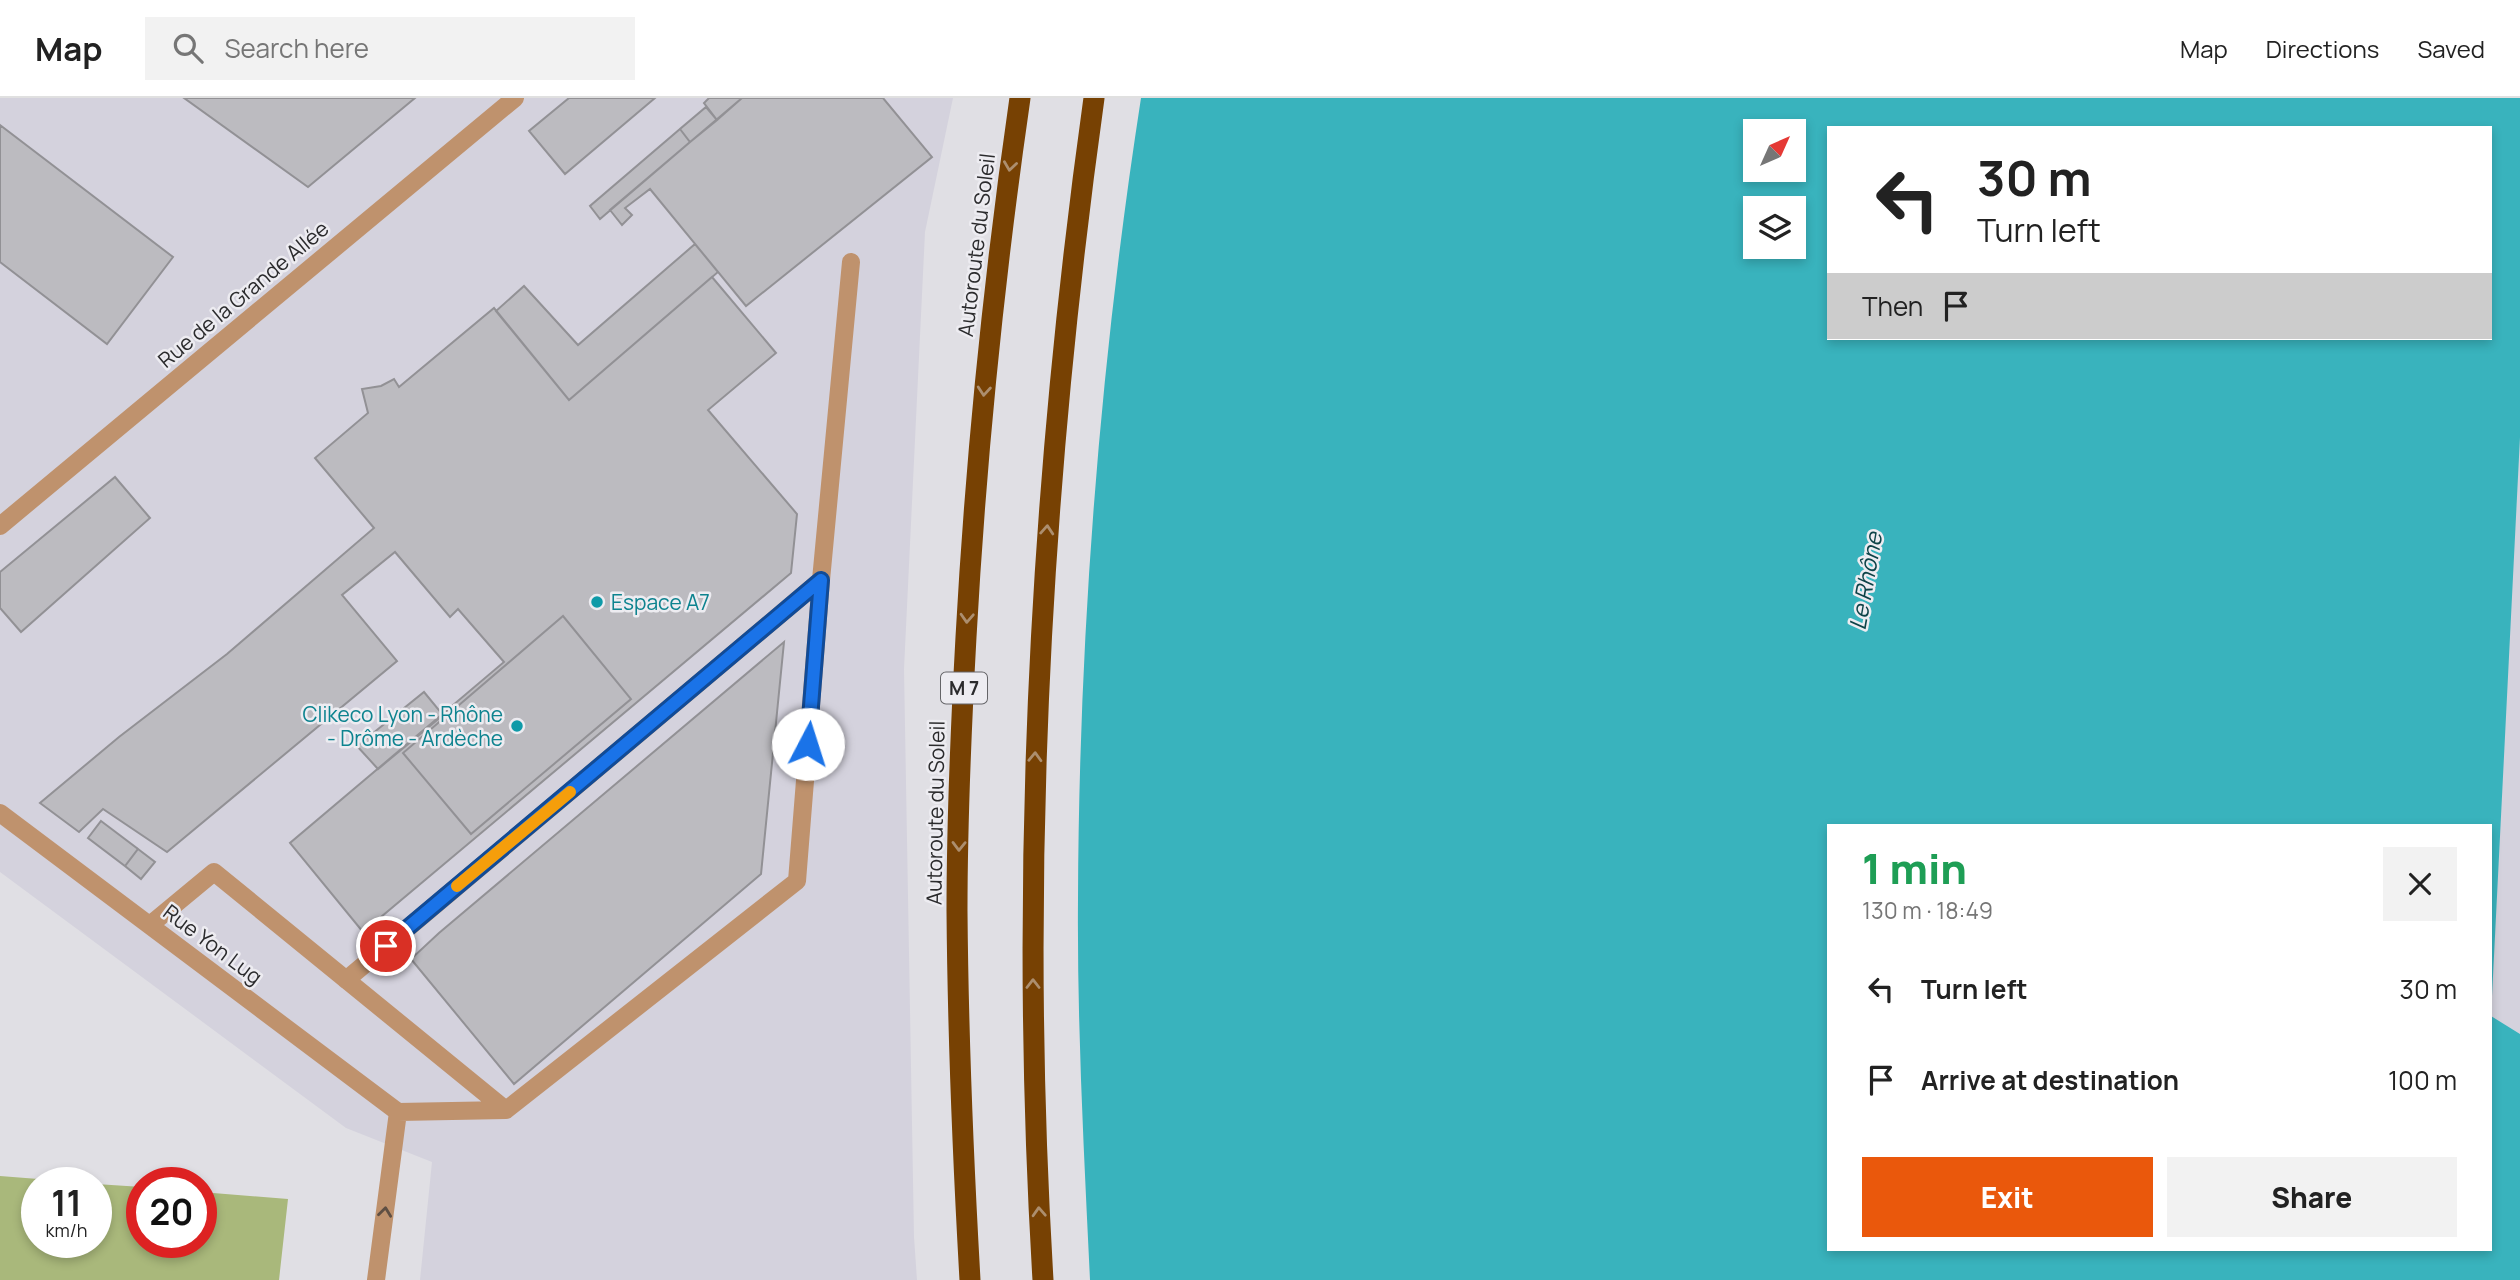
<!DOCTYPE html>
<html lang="en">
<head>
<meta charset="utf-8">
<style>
  body { margin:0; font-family:Manrope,sans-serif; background:#f2f2f2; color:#222; height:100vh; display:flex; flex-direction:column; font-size:26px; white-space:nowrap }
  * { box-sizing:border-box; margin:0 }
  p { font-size:23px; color:#767676 }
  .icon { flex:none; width:38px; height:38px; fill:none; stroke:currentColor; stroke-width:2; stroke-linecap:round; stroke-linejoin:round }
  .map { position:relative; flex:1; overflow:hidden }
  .side { position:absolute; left:1827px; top:726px; width:665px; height:427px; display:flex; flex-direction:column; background:#fff; border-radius:0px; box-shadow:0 4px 10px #0003 }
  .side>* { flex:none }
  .guide { position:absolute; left:1827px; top:28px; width:665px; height:214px; border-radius:0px; box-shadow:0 4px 10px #0003; background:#fff; color:#222; overflow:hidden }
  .needle { width:46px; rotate:45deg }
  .buttons { position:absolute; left:1743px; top:21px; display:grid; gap:14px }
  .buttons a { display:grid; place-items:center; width:63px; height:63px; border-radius:0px; background:#fff; box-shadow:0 4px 10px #0003; font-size:35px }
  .speed { position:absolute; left:21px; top:1069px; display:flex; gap:14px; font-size:35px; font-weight:700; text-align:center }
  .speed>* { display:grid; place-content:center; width:91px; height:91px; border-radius:50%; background:#fff; box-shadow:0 4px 10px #0003; line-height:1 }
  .speed small { font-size:18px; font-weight:400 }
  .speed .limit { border:10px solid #d22; background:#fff; color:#111 }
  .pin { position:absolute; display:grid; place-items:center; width:60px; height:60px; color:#fff; margin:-30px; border:4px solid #fff; border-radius:50%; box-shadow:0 2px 7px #0007 }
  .me { position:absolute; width:77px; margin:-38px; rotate:5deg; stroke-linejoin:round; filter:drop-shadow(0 0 5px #0008) }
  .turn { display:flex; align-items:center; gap:24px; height:147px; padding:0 35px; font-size:32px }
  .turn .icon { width:91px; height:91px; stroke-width:2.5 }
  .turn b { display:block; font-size:49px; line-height:60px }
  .then { display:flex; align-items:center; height:66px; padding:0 35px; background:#0003; gap:14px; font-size:26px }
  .round { display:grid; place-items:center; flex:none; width:74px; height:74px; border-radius:0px; background:#f2f2f2 }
  .headline { display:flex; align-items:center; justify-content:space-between; height:119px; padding:0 35px }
  h1 { font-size:42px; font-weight:800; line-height:52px; color:#1e9e55 }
  .primary-button { display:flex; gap:14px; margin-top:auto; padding:14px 35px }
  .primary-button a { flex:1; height:80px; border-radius:0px; background:#ea580c; color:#fff; font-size:28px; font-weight:800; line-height:80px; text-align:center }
  .primary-button a+a { background:#f2f2f2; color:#222 }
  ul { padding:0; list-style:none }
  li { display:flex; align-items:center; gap:21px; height:91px; padding:0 35px }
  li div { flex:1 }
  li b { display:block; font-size:26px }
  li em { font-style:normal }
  header { display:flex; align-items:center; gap:42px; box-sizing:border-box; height:98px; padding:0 35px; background:#fff; border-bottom:2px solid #e0e0e0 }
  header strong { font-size:33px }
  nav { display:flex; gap:38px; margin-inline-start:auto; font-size:24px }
  .search { width:490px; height:63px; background:#f2f2f2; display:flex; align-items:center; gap:18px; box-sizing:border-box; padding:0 24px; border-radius:0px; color:#767676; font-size:26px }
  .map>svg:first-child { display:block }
</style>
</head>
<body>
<header>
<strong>Map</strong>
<div class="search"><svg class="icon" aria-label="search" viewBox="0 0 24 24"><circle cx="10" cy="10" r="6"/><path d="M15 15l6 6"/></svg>Search here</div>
<nav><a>Map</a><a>Directions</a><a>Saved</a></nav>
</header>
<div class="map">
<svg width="2520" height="1182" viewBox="0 0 2520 1182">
  <rect width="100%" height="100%" fill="#e0dfe4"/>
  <path fill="#d4d2dd" d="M 0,0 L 953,0 L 925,134 L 904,571 L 914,1139 L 917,1182 L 420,1182 L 432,1064 L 346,1030 L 0,774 Z
    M 2518,339 L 2520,339 L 2520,936 L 2491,918 Z"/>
  <path fill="#a9b87b" d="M 0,1078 L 89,1085 L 37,1085 L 37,1144 L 96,1144 L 96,1086 L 142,1089 L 142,1144 L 201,1144 L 201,1094 L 288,1101 L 279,1182 L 0,1182 Z"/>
  <path fill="#39b3bd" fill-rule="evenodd" d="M 1141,0 L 2520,0 L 2520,339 L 2491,918 L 2520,936 L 2520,1182 L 1090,1182 C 1084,1055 1077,928 1078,801 C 1079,534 1100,264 1141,0 ZM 1829,30 L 2490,30 L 2490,240 L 1829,240 ZM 1755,33 L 1794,33 L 1794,72 L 1755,72 ZM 1755,110 L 1794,110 L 1794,149 L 1755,149 ZM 1829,728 L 2490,728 L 2490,1152 L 1829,1152 Z"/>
  <path fill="#bcbbc0" stroke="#929195" stroke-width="2" d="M 184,0 L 415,0 L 308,89 Z
    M 569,0 L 655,0 L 565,76 L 529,33 Z
    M 709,0 L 742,0 L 717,22 L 704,5 Z
    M 742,0 L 883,0 L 932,59 L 746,208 L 650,91 L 625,110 L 632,117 L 622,127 L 610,112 Z
    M 706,9 L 717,22 L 690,44 L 680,31 Z
    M 0,27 L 173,159 L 107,246 L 0,164 Z
    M 680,31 L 690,44 L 600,121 L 590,108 Z
    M 695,146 L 718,174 L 569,302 L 496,213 L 524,188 L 578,247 Z
    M 712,179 L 776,255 L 708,312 L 797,416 L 791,475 L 363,834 L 290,745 L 504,564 L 458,511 L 450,519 L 395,454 L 342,497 L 397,563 L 167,754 L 103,711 L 79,734 L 40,705 L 119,639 L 227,556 L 374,430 L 315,360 L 368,315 L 362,291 L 381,288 L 394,281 L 399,289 L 494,210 L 569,302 Z
    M 115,379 L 150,420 L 21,534 L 0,510 L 0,474 Z
    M 563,518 L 631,601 L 471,736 L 403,655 Z
    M 784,544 L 761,776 L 514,986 L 411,861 L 439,835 Z
    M 424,594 L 443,617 L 378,671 L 357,648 Z
    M 101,723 L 138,751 L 125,768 L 88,740 Z
    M 138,751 L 155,764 L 141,781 L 125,768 Z"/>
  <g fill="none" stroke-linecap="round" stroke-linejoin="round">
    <path stroke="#bf926d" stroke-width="18" d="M 0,428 L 515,0
      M 0,715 L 398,1014
      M 150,827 L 214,774 L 506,1012
      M 346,882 L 821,482
      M 398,1014 L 506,1012 L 797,783 L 821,482 L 851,164
      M 376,1182 L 398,1014"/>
    <path stroke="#774103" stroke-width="21" d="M 970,1182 C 963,1059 958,936 957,813 C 957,722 961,630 966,539 C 976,358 994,179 1020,0
      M 1043,1182 C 1019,786 1039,393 1094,0"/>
  </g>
  <defs><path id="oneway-chevron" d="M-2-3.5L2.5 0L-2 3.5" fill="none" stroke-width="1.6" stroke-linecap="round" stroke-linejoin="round" transform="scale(1.75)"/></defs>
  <g stroke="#ac8e6e">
    <use href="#oneway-chevron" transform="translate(1010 68) rotate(98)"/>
    <use href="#oneway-chevron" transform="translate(984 293) rotate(95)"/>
    <use href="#oneway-chevron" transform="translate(1047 432) rotate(-86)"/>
    <use href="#oneway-chevron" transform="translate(967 520) rotate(93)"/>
    <use href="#oneway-chevron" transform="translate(1035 659) rotate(-88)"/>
    <use href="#oneway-chevron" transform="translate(959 748) rotate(91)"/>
    <use href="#oneway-chevron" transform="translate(1033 886) rotate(-90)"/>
    <use href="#oneway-chevron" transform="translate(1039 1114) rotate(-93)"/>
  </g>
  <use stroke="#5f4f43" href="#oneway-chevron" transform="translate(385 1114) rotate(-83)"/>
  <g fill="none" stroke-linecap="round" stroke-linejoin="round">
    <defs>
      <path id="route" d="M 386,848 L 821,482 L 808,646"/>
    </defs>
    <use href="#route" stroke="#114b97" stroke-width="18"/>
    <use href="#route" stroke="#1a73e8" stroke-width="12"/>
    <path stroke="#f59e0b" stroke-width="12" d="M 457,788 L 570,694"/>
  </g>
  <g fill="#0f9aa8" stroke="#edecf1" stroke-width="2.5">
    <circle cx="597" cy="504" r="7"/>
    <circle cx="517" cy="628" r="7"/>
  </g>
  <g text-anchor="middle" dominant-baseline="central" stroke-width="5" stroke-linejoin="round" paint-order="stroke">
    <rect fill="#edecf1" stroke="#656568" stroke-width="2" x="941" y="574.5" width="46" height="31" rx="5"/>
    <g font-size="19" font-weight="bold" fill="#2b2b2d">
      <text x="964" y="590">M 7</text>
    </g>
    <g font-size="21" fill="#2b2b2d" stroke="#edecf1">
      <text transform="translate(976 147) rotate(-83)">Autoroute du Soleil</text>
      <text transform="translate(243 196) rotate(-40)">Rue de la Grande Allée</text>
      <text transform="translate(935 715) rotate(-89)">Autoroute du Soleil</text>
      <text transform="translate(213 846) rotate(37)">Rue Yon Lug</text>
    </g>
    <g font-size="21" fill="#0d838f" stroke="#edecf1" text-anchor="start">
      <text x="611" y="504">Espace A7</text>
      <text x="503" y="616" text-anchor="end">Clikeco Lyon - Rhône<tspan x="503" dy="24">- Drôme - Ardèche</tspan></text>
    </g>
    <g font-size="23" font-style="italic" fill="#0d4348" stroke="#edecf1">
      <text transform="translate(1865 483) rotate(-80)">Le Rhône</text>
    </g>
  </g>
</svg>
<div class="buttons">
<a><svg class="needle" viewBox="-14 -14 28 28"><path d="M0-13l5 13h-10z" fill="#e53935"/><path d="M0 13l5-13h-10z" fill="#767676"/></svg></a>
<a><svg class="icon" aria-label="layers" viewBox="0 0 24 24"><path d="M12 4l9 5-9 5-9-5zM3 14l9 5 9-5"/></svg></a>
</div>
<div class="speed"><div>11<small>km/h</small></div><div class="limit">20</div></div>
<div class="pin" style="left:386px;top:848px;background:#d93025"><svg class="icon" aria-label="arrive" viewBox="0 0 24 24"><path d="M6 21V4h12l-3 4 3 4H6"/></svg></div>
<svg class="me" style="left:808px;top:646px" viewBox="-20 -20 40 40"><circle r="19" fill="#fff"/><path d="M0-13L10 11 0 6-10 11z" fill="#1a73e8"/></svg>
<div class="guide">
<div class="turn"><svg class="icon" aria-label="left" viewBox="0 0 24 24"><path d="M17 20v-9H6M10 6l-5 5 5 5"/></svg><div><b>30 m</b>Turn left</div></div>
<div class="then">Then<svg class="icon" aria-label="arrive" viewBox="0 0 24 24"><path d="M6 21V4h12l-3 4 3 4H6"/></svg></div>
</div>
<section class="side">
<div class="headline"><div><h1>1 min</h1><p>130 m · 18:49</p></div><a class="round"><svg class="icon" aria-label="close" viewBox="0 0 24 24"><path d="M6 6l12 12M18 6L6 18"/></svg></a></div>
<ul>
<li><svg class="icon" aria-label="left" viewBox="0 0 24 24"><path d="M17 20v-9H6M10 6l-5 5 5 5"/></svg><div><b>Turn left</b></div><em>30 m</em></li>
<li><svg class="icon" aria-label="arrive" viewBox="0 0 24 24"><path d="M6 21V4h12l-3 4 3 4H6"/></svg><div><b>Arrive at destination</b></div><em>100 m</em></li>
</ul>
<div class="primary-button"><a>Exit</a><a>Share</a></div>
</section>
</div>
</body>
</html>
